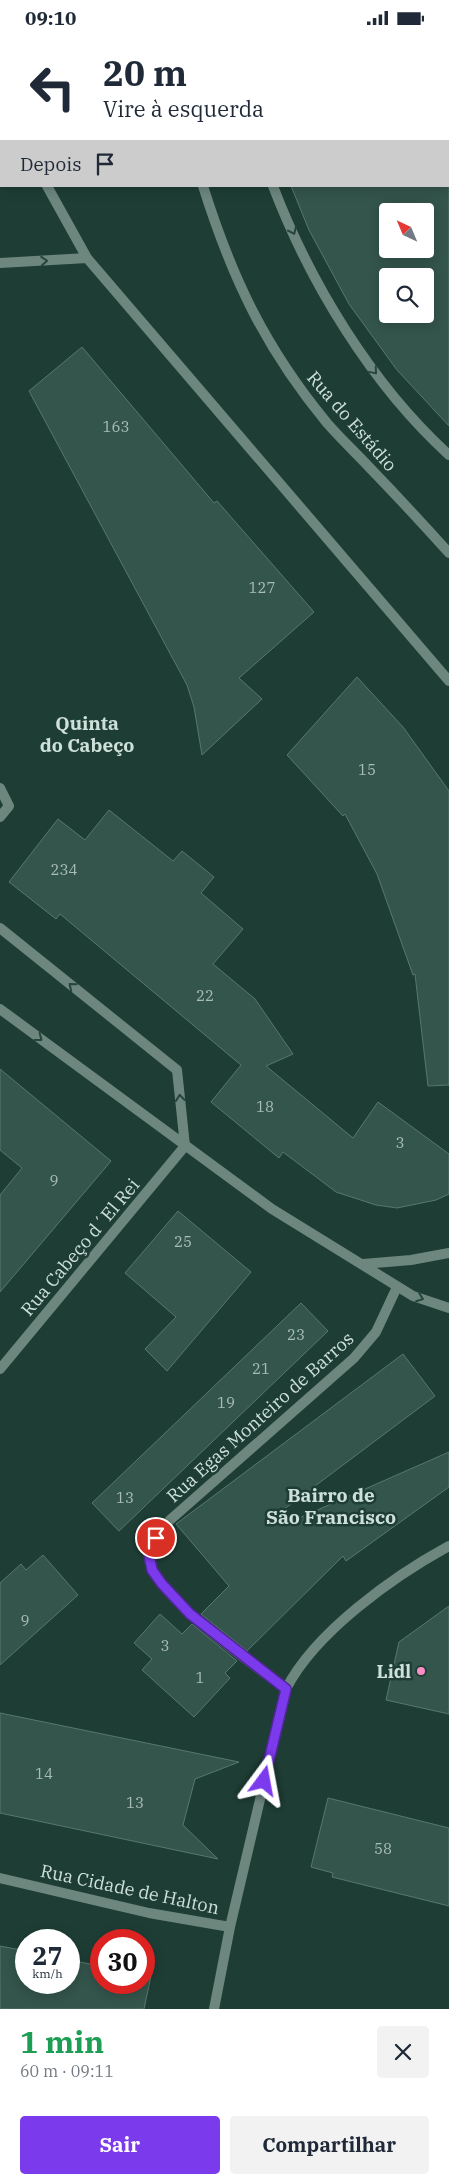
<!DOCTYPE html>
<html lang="pt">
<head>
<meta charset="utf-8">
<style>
  body { margin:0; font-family:"IBM Plex Serif",serif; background:#f2f2f3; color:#1f2937; height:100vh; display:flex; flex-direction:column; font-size:19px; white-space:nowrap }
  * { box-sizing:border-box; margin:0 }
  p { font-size:16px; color:#747a83 }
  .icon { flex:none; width:28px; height:28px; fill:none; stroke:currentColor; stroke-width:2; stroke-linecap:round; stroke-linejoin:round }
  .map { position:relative; height:1974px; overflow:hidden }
  .panel { display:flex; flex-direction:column; background:#fff; flex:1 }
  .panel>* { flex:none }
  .top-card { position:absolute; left:0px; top:0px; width:450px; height:152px; box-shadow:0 2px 12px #0003; background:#fff; color:#1f2937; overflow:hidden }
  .needle { width:32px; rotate:316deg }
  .fabs { position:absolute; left:379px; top:168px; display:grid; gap:10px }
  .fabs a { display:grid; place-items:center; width:55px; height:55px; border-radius:5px; background:#fff; box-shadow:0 2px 12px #0003; font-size:25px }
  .speed { position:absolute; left:15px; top:1894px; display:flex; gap:10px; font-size:25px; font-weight:700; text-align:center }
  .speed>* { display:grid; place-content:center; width:65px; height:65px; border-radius:50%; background:#fff; box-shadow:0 2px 12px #0003; line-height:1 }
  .speed small { font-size:12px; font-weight:400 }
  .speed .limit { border:8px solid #d22; background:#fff; color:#111 }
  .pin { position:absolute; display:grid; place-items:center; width:42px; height:42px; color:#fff; margin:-21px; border:2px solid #fff; border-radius:50%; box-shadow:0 1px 5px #0007 }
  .me { position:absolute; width:55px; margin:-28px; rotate:13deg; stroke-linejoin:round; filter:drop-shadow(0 0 4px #0008) }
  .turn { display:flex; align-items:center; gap:18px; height:105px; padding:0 20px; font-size:22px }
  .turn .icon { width:65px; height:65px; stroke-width:2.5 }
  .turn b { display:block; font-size:35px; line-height:42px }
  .then { display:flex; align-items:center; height:48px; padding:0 20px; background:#0003; gap:10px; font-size:19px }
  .round { display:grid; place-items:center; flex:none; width:52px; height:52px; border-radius:5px; background:#f2f2f3 }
  .overview { display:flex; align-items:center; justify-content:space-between; height:85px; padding:0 20px }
  h1 { font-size:30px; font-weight:700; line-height:38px; color:#1e9e55 }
  .primary-button { display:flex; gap:10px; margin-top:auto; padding:10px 20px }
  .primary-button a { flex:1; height:58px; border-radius:5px; background:#7c3aed; color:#fff; font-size:20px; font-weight:700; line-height:58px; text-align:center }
  .primary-button a+a { background:#f2f2f3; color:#1f2937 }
  .status { display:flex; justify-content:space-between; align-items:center; height:35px; padding:0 25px; background:#fff; direction:ltr }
  .status svg { height:14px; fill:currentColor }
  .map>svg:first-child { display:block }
</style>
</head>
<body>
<div class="status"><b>09:10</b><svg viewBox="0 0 49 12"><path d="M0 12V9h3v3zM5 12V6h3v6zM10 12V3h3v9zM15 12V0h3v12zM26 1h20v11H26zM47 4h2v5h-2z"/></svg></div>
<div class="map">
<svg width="449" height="1974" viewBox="0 0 449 1974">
  <rect width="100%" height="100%" fill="#1e3e35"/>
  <path fill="#34554c" stroke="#57786e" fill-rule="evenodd" d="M 291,151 L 449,151 L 449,391 L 397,335 L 349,269 L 309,195 ZM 388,176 L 425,176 L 425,214 L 388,214 ZM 388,241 L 425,241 L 425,279 L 388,279 Z
    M 82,312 L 214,468 L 217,466 L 314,577 L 239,643 L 262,664 L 202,720 L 194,672 L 187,650 L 29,356 Z
    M 357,642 L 403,692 L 449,756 L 449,1050 L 428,1051 L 415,939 L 413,940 L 377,839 L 345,779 L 343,781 L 287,720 Z
    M 109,775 L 173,826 L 182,816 L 214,842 L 201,858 L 243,894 L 213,929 L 255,964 L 293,1019 L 266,1031 L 353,1103 L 378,1067 L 449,1119 L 449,1159 L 436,1165 L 397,1173 L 376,1170 L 336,1157 L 283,1117 L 279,1123 L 211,1067 L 241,1030 L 60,879 L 56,884 L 9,847 L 58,784 L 85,805 Z
    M 0,1034 L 111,1126 L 0,1257 L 0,1160 L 22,1133 L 0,1115 Z
    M 178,1176 L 251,1237 L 167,1336 L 145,1314 L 176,1282 L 125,1238 Z
    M 301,1268 L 328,1296 L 119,1496 L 92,1468 Z
    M 403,1319 L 435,1361 L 275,1481 L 281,1491 L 449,1417 L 449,1452 L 346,1526 L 343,1521 L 247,1616 L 201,1579 L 229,1551 L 176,1489 Z
    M 43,1520 L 78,1560 L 0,1630 L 0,1548 L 21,1529 L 26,1535 Z
    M 449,1571 L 449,1679 L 386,1665 L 399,1607 Z
    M 160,1579 L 182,1599 L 192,1589 L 237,1626 L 225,1638 L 230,1643 L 194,1682 L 142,1635 L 152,1624 L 134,1608 Z
    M 0,1678 L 239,1727 L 195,1744 L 183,1790 L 218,1824 L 0,1778 Z
    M 328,1763 L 449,1793 L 449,1871 L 332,1842 L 333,1838 L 311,1832 Z
    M 0,1911 L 26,1916 L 26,1948 L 69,1948 L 69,1925 L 101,1931 L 101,1948 L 144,1948 L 144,1940 L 151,1941 L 144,1974 L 0,1974 Z"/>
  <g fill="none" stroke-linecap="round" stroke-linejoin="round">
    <path stroke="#6d877f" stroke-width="10" d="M 233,0 L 234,1
      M 273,151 C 310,248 372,350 449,420
      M 0,753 L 9,771 L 0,782"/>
    <path stroke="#6d877f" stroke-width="10" d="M 0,81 L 1,83
      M 47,151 L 87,223 L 449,646
      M 0,228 L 87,223
      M 0,893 L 177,1035 L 185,1111
      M 0,974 L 272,1174 L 413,1261 L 449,1273
      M 363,1229 L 411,1225 L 449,1218
      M 0,1334 L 185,1111
      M 286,1654 C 256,1631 148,1557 149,1521 C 150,1508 163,1494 170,1485 L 354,1323 L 376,1297 L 397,1252
      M 0,1843 L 149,1878 L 230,1892
      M 214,1974 L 230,1892 L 286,1654 C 315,1597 394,1541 449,1511"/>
    <path stroke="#6d877f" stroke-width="10" d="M 170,0 L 170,1
      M 203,151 C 232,243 265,313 327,388 C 340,403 355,417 369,432 C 396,460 423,489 449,518"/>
  </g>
  <defs><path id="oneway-chevron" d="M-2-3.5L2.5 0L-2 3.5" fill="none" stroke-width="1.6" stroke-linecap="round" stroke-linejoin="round" transform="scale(1.25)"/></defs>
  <g stroke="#26453c">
    <use href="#oneway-chevron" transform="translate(293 196) rotate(65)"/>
    <use href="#oneway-chevron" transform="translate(44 226) rotate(-4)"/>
    <use href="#oneway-chevron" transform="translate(374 336) rotate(50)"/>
    <use href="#oneway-chevron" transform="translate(72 951) rotate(-141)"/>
    <use href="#oneway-chevron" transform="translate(39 1003) rotate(37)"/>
    <use href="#oneway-chevron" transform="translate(180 1063) rotate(-96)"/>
    <use href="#oneway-chevron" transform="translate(420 1263) rotate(21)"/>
  </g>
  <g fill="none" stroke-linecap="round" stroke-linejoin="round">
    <defs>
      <path id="route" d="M 156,1503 L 149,1520 L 152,1535 L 162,1549 L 190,1579 L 286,1654 L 264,1746"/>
    </defs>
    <use href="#route" stroke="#51269a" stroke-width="12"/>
    <use href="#route" stroke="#7c3aed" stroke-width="9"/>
  </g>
  <circle fill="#fb8fc5" stroke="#1e3e35" stroke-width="2" cx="421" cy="1636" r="5"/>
  <g text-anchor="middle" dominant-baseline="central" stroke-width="5" stroke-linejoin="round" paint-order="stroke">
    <g font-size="15" fill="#a8bdb6">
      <text x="116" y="391">163</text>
      <text x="262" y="552">127</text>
      <text x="367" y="734">15</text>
      <text x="64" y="834">234</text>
      <text x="205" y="960">22</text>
      <text x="265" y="1071">18</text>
      <text x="400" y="1107">3</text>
      <text x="54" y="1145">9</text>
      <text x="183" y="1206">25</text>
      <text x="296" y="1299">23</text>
      <text x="261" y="1333">21</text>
      <text x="226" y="1367">19</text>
      <text x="125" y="1462">13</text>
      <text x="25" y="1585">9</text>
      <text x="165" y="1610">3</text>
      <text x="200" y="1642">1</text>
      <text x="44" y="1738">14</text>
      <text x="135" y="1767">13</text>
      <text x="383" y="1813">58</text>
    </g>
    <g font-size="18" fill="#cee0da" stroke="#1e3e35">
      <text transform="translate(352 386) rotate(49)">Rua do Estádio</text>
      <text transform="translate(80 1212) rotate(-50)">Rua Cabeço d´El Rei</text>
      <text transform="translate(260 1382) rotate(-42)">Rua Egas Monteiro de Barros</text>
      <text transform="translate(130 1854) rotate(12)">Rua Cidade de Halton</text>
    </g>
    <g font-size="18" font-weight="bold" fill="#cee0da" stroke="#1e3e35" text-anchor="end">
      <text x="411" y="1636">Lidl</text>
    </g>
    <g font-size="19" font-weight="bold" fill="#cee0da" stroke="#1e3e35">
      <text x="87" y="688">Quinta<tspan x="87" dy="22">do Cabeço</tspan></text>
      <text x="331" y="1460">Bairro de<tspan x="331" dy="22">São Francisco</tspan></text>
    </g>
  </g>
</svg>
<div class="fabs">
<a><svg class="needle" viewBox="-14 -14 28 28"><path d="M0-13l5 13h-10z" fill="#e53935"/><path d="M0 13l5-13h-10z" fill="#747a83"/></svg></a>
<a><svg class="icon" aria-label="search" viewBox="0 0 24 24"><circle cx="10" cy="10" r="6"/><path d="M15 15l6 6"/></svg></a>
</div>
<div class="speed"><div>27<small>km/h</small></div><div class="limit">30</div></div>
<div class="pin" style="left:156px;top:1503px;background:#d93025"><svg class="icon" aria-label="arrive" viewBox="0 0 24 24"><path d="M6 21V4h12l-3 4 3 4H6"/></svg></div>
<svg class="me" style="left:264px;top:1746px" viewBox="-20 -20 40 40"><path d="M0-17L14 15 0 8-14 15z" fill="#7c3aed" stroke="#fff" stroke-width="4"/></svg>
<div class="top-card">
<div class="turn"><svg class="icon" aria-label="left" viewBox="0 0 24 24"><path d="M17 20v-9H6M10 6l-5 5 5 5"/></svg><div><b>20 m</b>Vire à esquerda</div></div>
<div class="then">Depois<svg class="icon" aria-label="arrive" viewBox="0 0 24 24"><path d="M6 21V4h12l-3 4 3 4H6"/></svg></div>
</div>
</div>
<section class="panel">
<div class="overview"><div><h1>1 min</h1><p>60 m · 09:11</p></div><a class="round"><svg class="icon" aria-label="close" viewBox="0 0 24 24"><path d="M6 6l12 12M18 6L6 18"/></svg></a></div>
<div class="primary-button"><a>Sair</a><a>Compartilhar</a></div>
</section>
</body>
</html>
